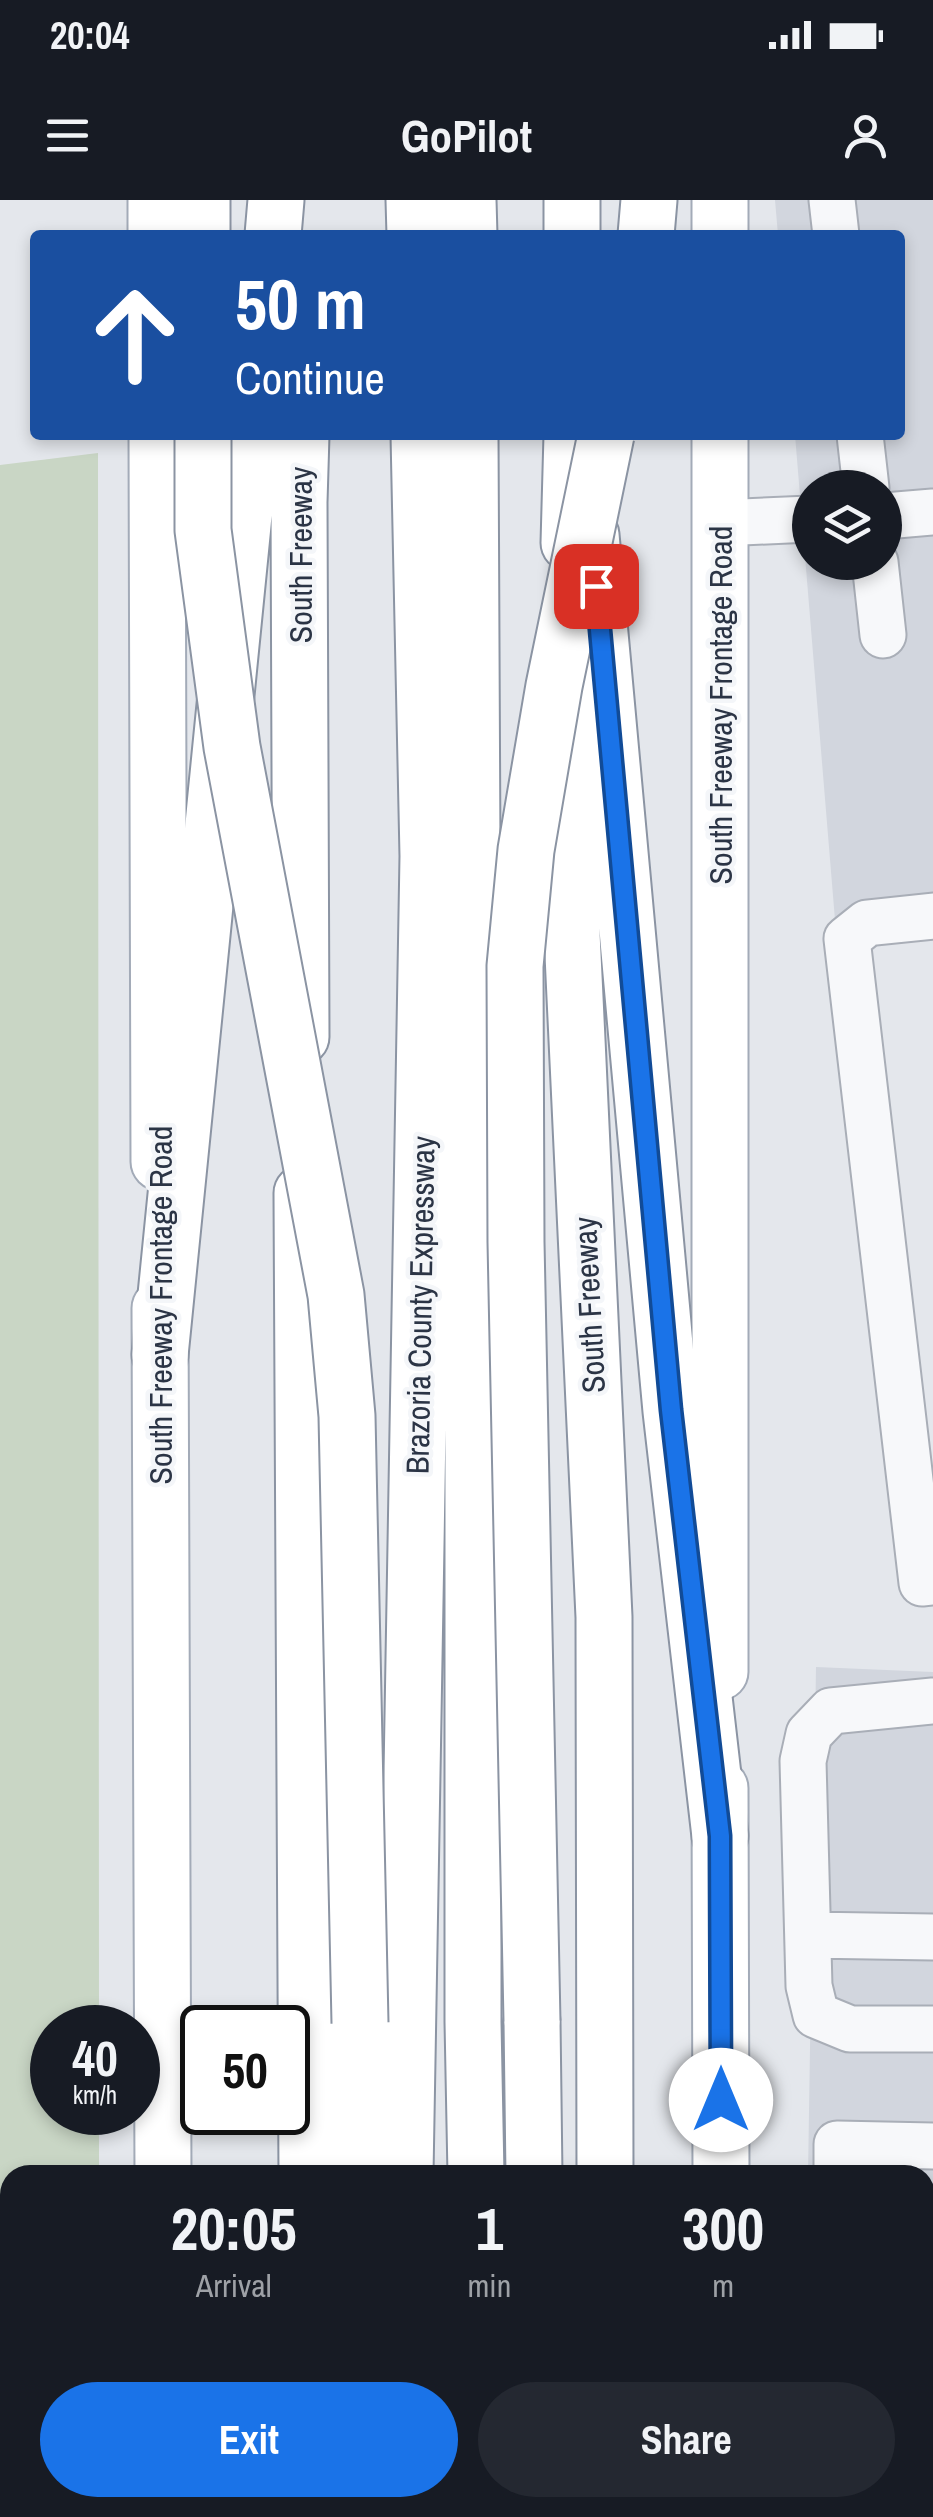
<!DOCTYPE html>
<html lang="en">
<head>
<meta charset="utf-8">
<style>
  body { margin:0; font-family:"Archivo Narrow",sans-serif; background:#242831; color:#f1f3f6; height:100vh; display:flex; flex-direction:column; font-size:38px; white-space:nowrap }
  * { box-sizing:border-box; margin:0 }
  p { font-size:32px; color:#9ea1a6 }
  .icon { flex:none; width:55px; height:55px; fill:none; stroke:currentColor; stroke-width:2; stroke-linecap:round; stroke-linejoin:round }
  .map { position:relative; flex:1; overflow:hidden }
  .details { position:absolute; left:0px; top:1965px; width:935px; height:352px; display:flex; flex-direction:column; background:#171b24; border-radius:30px 30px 0 0; box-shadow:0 5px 15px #0003 }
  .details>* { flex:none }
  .guide { position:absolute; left:30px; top:30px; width:875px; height:210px; border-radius:10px; box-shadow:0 5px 15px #0003; background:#1a4fa0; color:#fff; overflow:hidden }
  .tools { position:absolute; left:792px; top:270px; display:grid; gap:20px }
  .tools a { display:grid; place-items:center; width:110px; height:110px; border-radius:50%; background:#171b24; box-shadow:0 5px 15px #0003; font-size:50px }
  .speed { position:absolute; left:30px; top:1805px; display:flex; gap:20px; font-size:50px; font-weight:700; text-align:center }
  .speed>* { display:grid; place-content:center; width:130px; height:130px; border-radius:50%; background:#171b24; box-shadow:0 5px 15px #0003; line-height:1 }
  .speed small { font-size:25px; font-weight:400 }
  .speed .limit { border:5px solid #111; border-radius:15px; background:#fff; color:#111 }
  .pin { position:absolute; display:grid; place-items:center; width:85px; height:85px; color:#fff; margin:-42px; border-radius:20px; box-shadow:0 5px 15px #0006 }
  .me { position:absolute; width:110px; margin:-55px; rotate:0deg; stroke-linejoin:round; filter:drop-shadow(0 0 8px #0008) }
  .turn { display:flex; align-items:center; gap:35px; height:210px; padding:0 40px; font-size:45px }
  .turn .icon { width:130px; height:130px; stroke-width:2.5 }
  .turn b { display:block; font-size:70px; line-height:85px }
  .eta { display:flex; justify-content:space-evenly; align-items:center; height:170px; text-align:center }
  .eta b { font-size:60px; font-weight:700; line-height:70px }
  .cta { display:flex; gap:20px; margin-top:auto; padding:20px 40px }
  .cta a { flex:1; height:115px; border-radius:60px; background:#1a73e8; color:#fff; font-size:40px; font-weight:700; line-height:115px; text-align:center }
  .cta a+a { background:#242831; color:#f1f3f6 }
  .status { display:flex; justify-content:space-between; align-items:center; height:70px; padding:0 50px; background:#171b24; direction:ltr }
  .status svg { height:28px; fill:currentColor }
  header { display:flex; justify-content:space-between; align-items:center; height:130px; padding:0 40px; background:#171b24; font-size:45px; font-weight:700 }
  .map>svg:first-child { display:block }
</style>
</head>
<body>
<div class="status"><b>20:04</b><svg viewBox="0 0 49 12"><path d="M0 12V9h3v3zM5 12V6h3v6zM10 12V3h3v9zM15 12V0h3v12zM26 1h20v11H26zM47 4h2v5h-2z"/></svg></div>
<header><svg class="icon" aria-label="menu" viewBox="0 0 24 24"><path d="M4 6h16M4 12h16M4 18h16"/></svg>GoPilot<svg class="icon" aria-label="person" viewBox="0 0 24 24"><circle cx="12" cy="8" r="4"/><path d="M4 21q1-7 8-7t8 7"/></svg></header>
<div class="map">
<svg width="933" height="2317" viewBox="0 0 933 2317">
  <rect width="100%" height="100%" fill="#e4e7ec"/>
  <path fill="#d2d6de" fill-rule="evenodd" d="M 775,0 L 933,0 L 933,708 L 835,720 L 795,235 L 900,235 L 900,35 L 778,35 ZM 810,288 L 885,288 L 885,362 L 810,362 Z
    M 816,1467 L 933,1472 L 933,2317 L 804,2317 L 804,2308 L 925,2308 L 925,1975 L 808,1975 Z"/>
  <path fill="#c9d6c5" d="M 98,253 L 99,1827 L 52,1828 L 52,1912 L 99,1913 L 99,1975 L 10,1975 L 10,2102 L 0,2103 L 0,265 Z"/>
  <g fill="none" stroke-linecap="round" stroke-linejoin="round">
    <defs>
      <path id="minor" d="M 832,0 L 836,35
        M 860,235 L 866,288
        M 885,316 L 933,312
        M 720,323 L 810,319
        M 875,362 L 883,435
        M 933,716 L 867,723 L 847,739 L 922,1383 L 933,1382
        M 933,1501 L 831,1511 L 809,1534 L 803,1561 L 809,1786 L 816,1815 L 850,1829 L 933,1829
        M 808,1735 L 933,1737
        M 837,1975 L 837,1944 L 933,1946
        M 925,2302 L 933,2302
        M 65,2308 L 66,2317"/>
      <path id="major" d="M 156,0 L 156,35
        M 720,0 L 720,35
        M 157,235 L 159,962
        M 720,235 L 720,1472
        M 160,1108 L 163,1975
        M 720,1588 L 721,1975
        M 164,2308 L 164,2317
        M 722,2308 L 722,2317"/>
      <path id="highway" d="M 202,0 L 202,35
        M 414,0 L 415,35
        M 468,0 L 469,35
        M 572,0 L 572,35
        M 273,35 L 276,0
        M 646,35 L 649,0
        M 301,235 L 299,302 L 301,837
        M 470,235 L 473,861 L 473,1822 L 476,1975
        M 591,335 L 671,1211 L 720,1636
        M 569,343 L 572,235
        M 565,509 L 564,562 L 604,1417 L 605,1975
        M 302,993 L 307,1975
        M 160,1155 L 252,235
        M 532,1821 L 534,1975
        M 360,1823 L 360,1975
        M 405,1975 L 428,656 L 419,235
        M 309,2308 L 309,2317
        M 483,2308 L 484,2317
        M 536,2308 L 537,2317
        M 606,2308 L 606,2317
        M 360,2317 L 360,2308
        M 399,2317 L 399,2308"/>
    </defs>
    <use href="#minor" stroke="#a9aeb7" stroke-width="49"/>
    <use href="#major" stroke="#a3abb8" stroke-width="59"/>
    <use href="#highway" stroke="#8b94a3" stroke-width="59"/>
    <use href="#minor" stroke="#f7f8fa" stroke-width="45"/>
    <use href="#major" stroke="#fff" stroke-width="55"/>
    <use href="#highway" stroke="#fff" stroke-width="55"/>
    <defs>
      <path id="highway-bridge" d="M 203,235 L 203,330 L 232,547 L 336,1095 L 347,1216 L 360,1823
        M 532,1821 L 516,1042 L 515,766 L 526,650 L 554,486 L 606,235"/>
    </defs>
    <use href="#highway-bridge" stroke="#8b94a3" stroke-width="59" stroke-linecap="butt"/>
    <use href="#highway-bridge" stroke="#fff" stroke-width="55"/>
  </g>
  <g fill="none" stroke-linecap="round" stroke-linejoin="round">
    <defs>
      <path id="route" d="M 596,386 L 671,1210 L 720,1636 L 721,1900"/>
    </defs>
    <use href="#route" stroke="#114b97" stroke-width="25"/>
    <use href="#route" stroke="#1a73e8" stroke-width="18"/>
  </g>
  <g text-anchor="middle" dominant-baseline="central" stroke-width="9" stroke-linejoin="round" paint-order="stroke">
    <g font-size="32" fill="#2b3445" stroke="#f4f6f9">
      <text transform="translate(300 355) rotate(-90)">South Freeway</text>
      <text transform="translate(720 505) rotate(-90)">South Freeway Frontage Road</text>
      <text transform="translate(160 1105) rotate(-90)">South Freeway Frontage Road</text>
      <text transform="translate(420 1105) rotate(-89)">Brazoria County Expressway</text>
      <text transform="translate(589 1105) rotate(-93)">South Freeway</text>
    </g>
  </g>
</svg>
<div class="tools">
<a><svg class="icon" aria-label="layers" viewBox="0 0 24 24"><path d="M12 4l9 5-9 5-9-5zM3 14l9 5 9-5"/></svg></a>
</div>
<div class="speed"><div>40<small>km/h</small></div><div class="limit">50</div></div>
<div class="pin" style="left:596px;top:386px;background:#d93025"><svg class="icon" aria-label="arrive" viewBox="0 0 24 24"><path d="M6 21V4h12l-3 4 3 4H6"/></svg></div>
<svg class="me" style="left:721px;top:1900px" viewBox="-20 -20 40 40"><circle r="19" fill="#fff"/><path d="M0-13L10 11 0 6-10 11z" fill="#1a73e8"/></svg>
<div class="guide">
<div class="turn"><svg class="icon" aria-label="ahead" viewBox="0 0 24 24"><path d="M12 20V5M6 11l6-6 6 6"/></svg><div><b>50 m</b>Continue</div></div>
</div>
<section class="details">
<div class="eta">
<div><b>20:05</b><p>Arrival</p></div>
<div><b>1</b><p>min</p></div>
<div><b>300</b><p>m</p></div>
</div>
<div class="cta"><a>Exit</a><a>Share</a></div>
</section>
</div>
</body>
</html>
